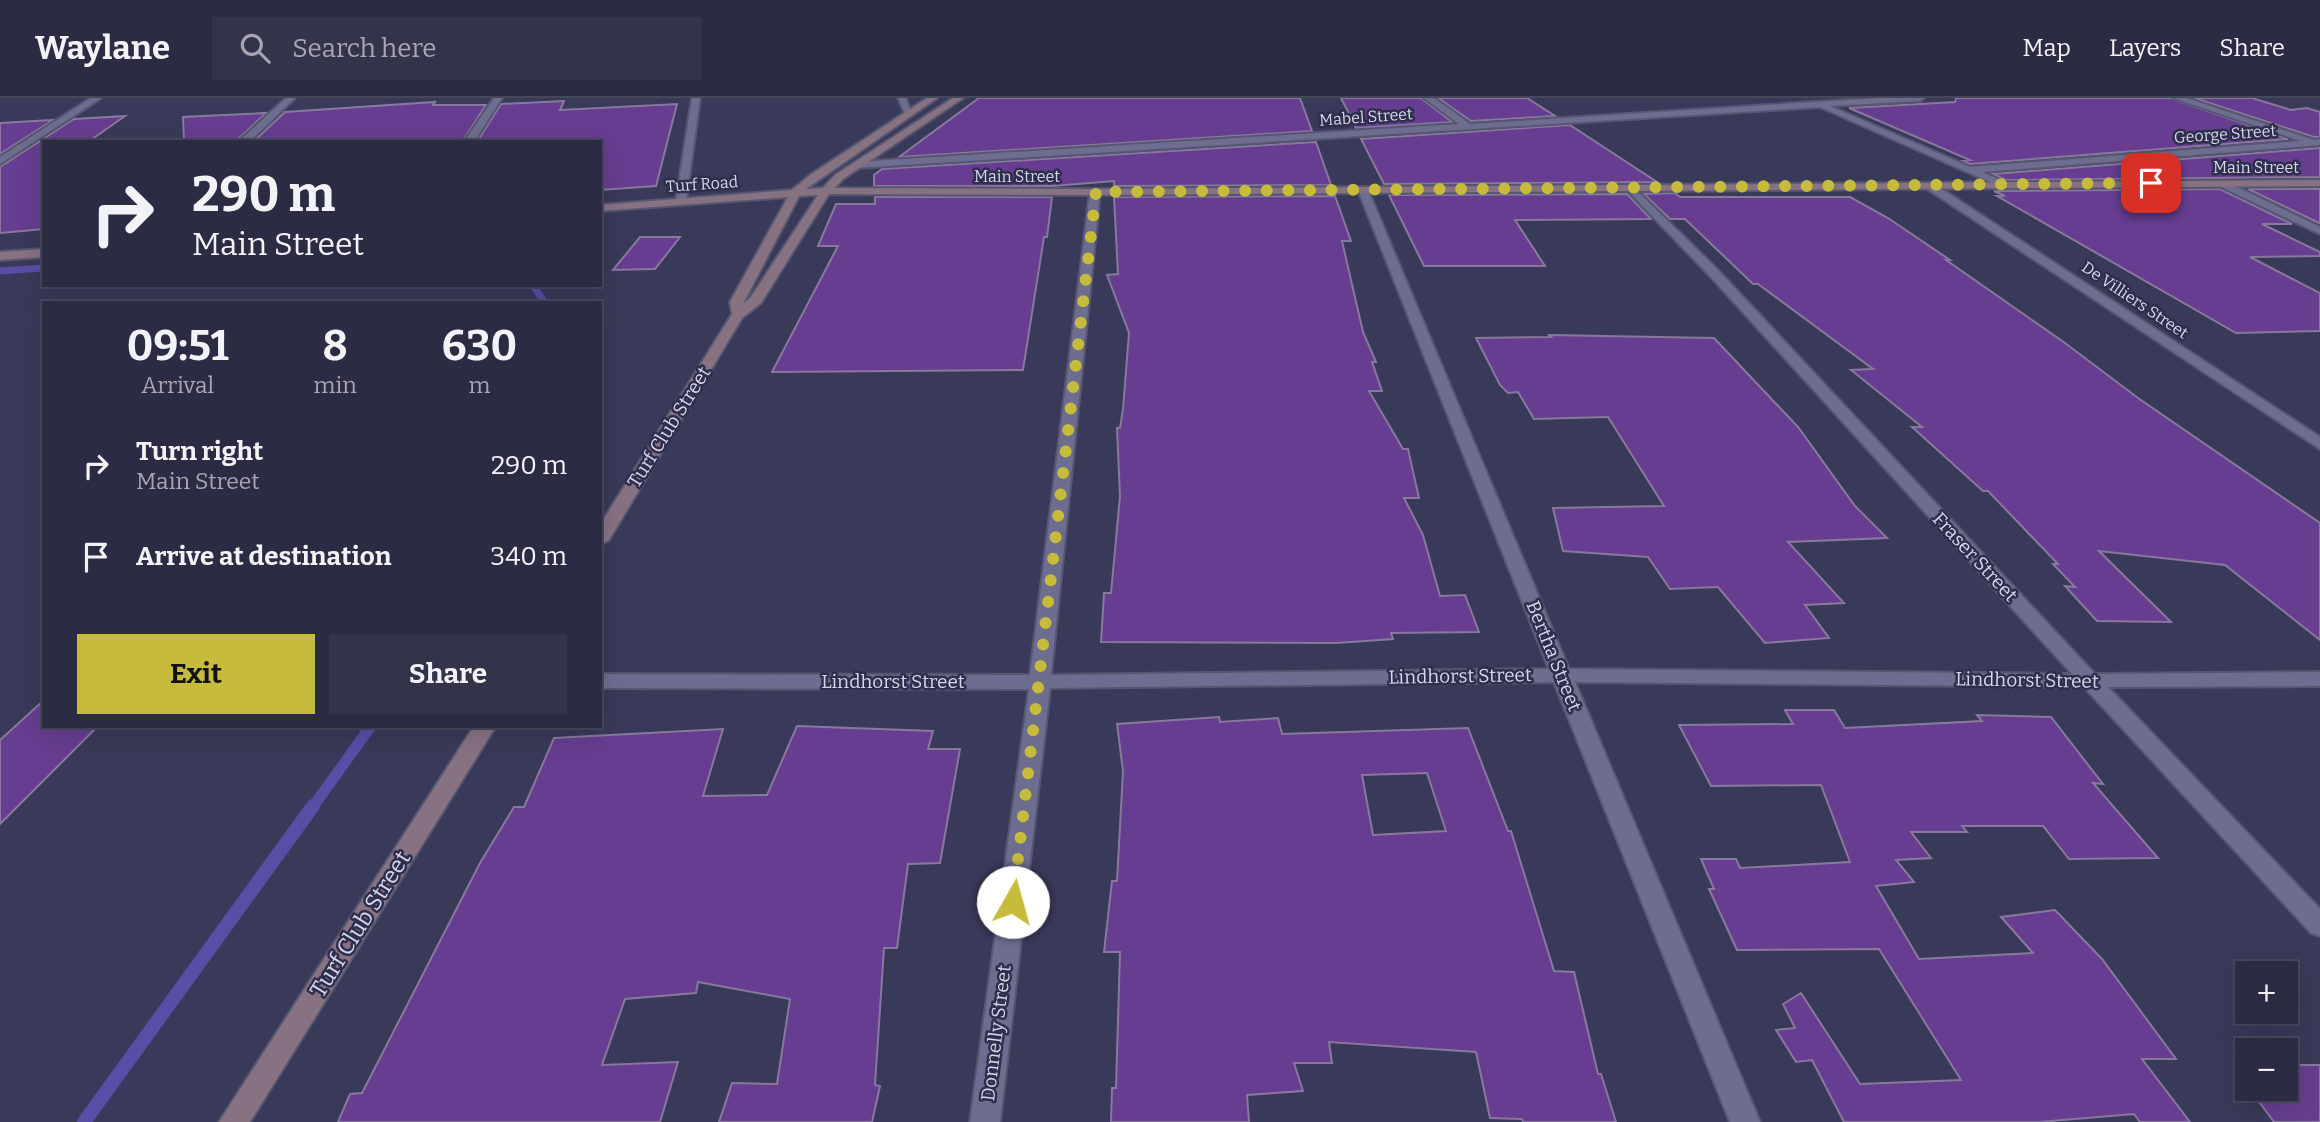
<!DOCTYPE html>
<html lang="en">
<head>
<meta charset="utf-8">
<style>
  body { margin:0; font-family:Bitter,serif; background:#33334a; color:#f1f3f6; height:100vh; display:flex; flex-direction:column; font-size:26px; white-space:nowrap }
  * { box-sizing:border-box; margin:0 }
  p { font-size:23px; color:#a6a7b2 }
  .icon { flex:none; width:38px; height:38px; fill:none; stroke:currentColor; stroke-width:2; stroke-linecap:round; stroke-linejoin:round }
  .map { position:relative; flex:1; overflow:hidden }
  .sheet { position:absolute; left:42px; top:203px; width:560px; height:427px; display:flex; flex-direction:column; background:#2b2b43; border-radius:0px; box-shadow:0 7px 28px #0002,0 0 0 2px #47475c }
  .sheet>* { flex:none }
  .top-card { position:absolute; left:42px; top:42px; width:560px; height:147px; border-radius:0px; box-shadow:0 7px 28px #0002,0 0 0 2px #47475c; background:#2b2b43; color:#f1f3f6; overflow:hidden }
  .controls { position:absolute; left:2235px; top:863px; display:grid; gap:14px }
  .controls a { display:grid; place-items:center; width:63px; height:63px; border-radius:0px; background:#2b2b43; box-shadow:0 7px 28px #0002,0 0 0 2px #47475c; font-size:35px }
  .pin { position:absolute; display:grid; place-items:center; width:60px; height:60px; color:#fff; margin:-30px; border-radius:14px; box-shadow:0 4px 10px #0006 }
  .me { position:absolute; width:77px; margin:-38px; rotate:7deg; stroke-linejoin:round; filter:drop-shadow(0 0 5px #0008) }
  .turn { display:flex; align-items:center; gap:24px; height:147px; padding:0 35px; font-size:32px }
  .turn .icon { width:91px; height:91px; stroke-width:2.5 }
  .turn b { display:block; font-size:49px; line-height:60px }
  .eta { display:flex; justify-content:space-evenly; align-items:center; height:119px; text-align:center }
  .eta b { font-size:42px; font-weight:700; line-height:49px }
  .button { display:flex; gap:14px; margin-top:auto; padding:14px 35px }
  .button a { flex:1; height:80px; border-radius:0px; background:#c7bb3c; color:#111; font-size:28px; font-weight:700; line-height:80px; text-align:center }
  .button a+a { background:#33334a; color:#f1f3f6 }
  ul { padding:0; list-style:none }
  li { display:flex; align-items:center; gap:21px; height:91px; padding:0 35px }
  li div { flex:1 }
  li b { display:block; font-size:26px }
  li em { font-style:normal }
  header { display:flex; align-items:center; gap:42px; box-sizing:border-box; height:98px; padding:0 35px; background:#2b2b43; border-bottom:2px solid #47475c }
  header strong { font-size:33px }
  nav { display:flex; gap:38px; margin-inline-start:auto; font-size:24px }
  .search { width:490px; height:63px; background:#33334a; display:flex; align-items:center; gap:18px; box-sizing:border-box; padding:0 24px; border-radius:0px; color:#a6a7b2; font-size:26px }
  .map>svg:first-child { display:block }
</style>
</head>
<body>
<header>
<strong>Waylane</strong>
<div class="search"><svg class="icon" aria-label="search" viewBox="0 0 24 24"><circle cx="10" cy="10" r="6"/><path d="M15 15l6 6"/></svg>Search here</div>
<nav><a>Map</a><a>Layers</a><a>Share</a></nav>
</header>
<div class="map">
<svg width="2320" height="1024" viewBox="0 0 2320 1024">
  <rect width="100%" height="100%" fill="#393959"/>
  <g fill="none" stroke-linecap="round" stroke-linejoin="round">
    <path stroke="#564fa5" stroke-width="7" d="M 0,173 L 44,170
      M 533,187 L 545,205"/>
    <path stroke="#564fa5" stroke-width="11" d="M 312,710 L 371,628"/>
    <path stroke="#564fa5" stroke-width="14" d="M 84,1024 L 313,708"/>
  </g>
  <path fill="#663d90" stroke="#88799c" stroke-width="2" fill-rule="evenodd" d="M 979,0 L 1300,0 L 1312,33 L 899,59 Z
    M 1341,0 L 1421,0 L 1452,24 L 1356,30 Z
    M 1438,0 L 1527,0 L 1555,18 L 1471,23 Z
    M 1956,0 L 2170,0 L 2288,41 L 1970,66 L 1963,63 L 1970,62 L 1849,10 L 1955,4 Z
    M 2194,0 L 2252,0 L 2291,12 L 2307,10 L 2320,14 L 2320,39 L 2314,39 Z
    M 564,3 L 560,12 L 677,6 L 656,88 L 600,92 L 600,44 L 477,44 L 501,6 Z
    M 435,4 L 433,7 L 486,7 L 462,44 L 253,44 L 285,14 Z
    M 266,15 L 235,44 L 184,44 L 183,19 Z
    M 125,18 L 88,44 L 44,44 L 44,131 L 0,135 L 0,69 L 74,21 Z
    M 53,22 L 0,56 L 0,25 Z
    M 1570,27 L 1657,84 L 1384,86 L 1361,41 Z
    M 1316,44 L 1331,87 L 1114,88 L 1114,83 L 1053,88 L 874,88 L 874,77 L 882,71 Z
    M 2320,50 L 2320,79 L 2006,82 L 1993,76 Z
    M 2220,91 L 2292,126 L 2262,126 L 2320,154 L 2320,158 L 2250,159 L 2320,195 L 2320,233 L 2236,235 L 1997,98 L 2005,98 L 1994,93 Z
    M 2248,91 L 2320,91 L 2320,125 L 2319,125 Z
    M 1675,95 L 1680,99 L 1850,99 L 1888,120 L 1950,162 L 1946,162 L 2065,245 L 2138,300 L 2320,425 L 2320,542 L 2225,467 L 2099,453 L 2171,524 L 2097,523 L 2065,488 L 2075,489 L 2053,466 L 2058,466 L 1988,393 L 1983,393 L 1912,329 L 1922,329 L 1851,272 L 1873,271 L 1758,186 L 1753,186 L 1685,121 L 1670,121 L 1644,96 Z
    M 1627,96 L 1651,121 L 1515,122 L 1545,168 L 1424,168 L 1389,97 Z
    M 1335,98 L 1351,143 L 1342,143 L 1363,234 L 1376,264 L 1372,264 L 1382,293 L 1369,293 L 1403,351 L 1408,351 L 1419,400 L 1404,400 L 1423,437 L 1440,498 L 1465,497 L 1479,534 L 1391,535 L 1393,541 L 1336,545 L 1101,544 L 1104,495 L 1111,495 L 1120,398 L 1117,330 L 1120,330 L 1123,311 L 1129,235 L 1107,177 L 1118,176 L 1114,99 Z
    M 875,99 L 1052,99 L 1047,139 L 1044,139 L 1023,272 L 772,274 L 838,148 L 818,148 L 836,106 L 875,106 Z
    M 640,139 L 680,139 L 655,171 L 613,172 Z
    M 1549,237 L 1714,240 L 1798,329 L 1855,408 L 1887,440 L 1788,444 L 1844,505 L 1805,507 L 1829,540 L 1765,545 L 1718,489 L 1670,491 L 1648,459 L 1563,453 L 1553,410 L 1664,408 L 1608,319 L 1534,321 L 1518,294 L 1508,295 L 1500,287 L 1476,240 L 1551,239 Z
    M 44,602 L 44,628 L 98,628 L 0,726 L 0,642 Z
    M 1785,612 L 1834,612 L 1845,630 L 1982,623 L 1977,617 L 2051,619 L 2103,686 L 2093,685 L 2158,760 L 2069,761 L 2043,728 L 1962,728 L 1967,734 L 1911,734 L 1931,760 L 1896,762 L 1914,784 L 1876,788 L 1919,861 L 2033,855 L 2001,819 L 2055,812 L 2102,861 L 2176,961 L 2142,961 L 2190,1024 L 2140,1024 L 2134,1016 L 2039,1024 L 1844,1024 L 1812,962 L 1796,964 L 1776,932 L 1795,930 L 1783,906 L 1801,895 L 1860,986 L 1961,982 L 1879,851 L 1737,852 L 1709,791 L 1714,791 L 1701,761 L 1736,761 L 1740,770 L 1850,764 L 1821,687 L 1711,688 L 1679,627 L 1793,626 Z
    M 1219,619 L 1220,624 L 1278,620 L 1282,636 L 1468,630 L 1508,733 L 1511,733 L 1554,873 L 1574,874 L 1598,976 L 1601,976 L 1616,1024 L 1523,1024 L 1522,1021 L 1490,1020 L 1476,954 L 1329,944 L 1332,965 L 1294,965 L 1303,993 L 1247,997 L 1249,1024 L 1111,1024 L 1112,990 L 1116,990 L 1120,854 L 1104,854 L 1112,783 L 1117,783 L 1123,673 L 1117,626 ZM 1427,675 L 1446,733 L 1373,737 L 1362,677 Z
    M 797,628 L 933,633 L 928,651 L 960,651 L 940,765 L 908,766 L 897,850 L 884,850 L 875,987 L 880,988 L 872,1024 L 719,1024 L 732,985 L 777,986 L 790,901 L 698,884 L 696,895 L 625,901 L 602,967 L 678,964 L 660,1024 L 338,1024 L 350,996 L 362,995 L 480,765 L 514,709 L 524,709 L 554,640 L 723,631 L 703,698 L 767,697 Z
    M 2286,967 L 2320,967 L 2320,1024 L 2274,1024 L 2249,990 L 2286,990 Z"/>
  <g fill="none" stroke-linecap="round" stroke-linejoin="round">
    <defs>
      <path id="pedestrian" d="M 898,0 L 906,0 L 912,18 L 906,18 Z"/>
      <path id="minor" d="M 91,0 L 101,0 L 0,66 L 0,59 Z
        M 286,0 L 295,0 L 249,44 L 238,44 Z
        M 494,0 L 502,0 L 474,44 L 464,44 Z
        M 692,0 L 700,0 L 686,103 L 681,106 L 676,103 Z
        M 1424,0 L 1434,0 L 1470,26 L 1878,0 L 1924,0 L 1920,3 L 1830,8 L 1970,69 L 2301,43 L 2173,0 L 2186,0 L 2314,42 L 2320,41 L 2320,47 L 1982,74 L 2005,84 L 2006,86 L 2001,89 L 1820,9 L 856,70 L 851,67 L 856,64 L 1459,26 Z
        M 2217,83 L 2225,83 L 2320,129 L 2320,136 L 2217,87 Z
        M 1926,86 L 1934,86 L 2320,339 L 2320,351 L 1926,90 Z
        M 1631,87 L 1717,171 L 2095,576 L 2320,574 L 2320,588 L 2108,589 L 2320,811 L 2320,838 L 2311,835 L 2084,589 L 1575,584 L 1760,1024 L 1730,1024 L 1554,584 L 1050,590 L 1000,1024 L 970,1024 L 1029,591 L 600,590 L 600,576 L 1030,577 L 1090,94 L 1095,91 L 1100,94 L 1051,577 L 1549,571 L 1358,92 L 1363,89 L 1368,92 L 1569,571 L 2072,576 L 1709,177 L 1627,92 L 1627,88 Z"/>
      <path id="secondary" d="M 927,0 L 937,0 L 806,91 L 823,90 L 835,77 L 953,0 L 963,0 L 843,81 L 835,90 L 1095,91 L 2320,82 L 2320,88 L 1095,97 L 829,96 L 761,205 L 742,220 L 609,442 L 600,447 L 600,427 L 732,216 L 730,204 L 788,99 L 600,113 L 600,107 L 792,92 L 810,77 ZM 818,97 L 751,199 L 743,206 L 799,98 Z
        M 44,151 L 44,159 L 0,162 L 0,154 Z
        M 474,628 L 496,628 L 250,1024 L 219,1024 Z"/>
    </defs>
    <use href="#pedestrian" stroke="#575671" stroke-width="4"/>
    <use href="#minor" stroke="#575671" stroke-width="4"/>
    <use href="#secondary" stroke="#575671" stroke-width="4"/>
    <use href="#pedestrian" fill="#6d6d90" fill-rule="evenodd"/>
    <use href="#minor" fill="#6d6d90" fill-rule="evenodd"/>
    <use href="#secondary" fill="#877282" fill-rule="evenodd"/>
  </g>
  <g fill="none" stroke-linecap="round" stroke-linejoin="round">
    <path stroke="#c7bb3c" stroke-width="12" stroke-dasharray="0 21.6" d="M 1013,804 L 1096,94 L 2151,85"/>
  </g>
  <g text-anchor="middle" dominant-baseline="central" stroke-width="5" stroke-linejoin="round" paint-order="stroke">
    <g font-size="16" fill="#d5d6ea" stroke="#2f2e4d">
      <text transform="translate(1366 19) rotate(-4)">Mabel Street</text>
      <text transform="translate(2225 36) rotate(-4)">George Street</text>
      <text x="2256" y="69">Main Street</text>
      <text x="1017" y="78">Main Street</text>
      <text transform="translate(702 86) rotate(-4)">Turf Road</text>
      <text transform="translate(2135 202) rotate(34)">De Villiers Street</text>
    </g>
    <g font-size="19" fill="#d5d6ea" stroke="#2f2e4d">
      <text transform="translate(669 329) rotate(-58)">Turf Club Street</text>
      <text transform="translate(1975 459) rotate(47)">Fraser Street</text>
      <text transform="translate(1554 558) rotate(68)">Bertha Street</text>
      <text transform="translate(1460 578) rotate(-1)">Lindhorst Street</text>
      <text transform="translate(2027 582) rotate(1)">Lindhorst Street</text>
      <text x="893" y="583">Lindhorst Street</text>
      <text transform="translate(996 935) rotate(-83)">Donnelly Street</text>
    </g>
    <g font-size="23" fill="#d5d6ea" stroke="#2f2e4d">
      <text transform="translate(360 826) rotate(-58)">Turf Club Street</text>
    </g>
  </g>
</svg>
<div class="controls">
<a>+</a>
<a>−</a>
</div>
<div class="pin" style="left:2151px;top:85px;background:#d93025"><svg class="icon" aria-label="arrive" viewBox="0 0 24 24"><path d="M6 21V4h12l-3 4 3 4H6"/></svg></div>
<svg class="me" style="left:1013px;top:804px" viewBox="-20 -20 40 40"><circle r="19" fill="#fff"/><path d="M0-13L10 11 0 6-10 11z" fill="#c7bb3c"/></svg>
<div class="top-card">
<div class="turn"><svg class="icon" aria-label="right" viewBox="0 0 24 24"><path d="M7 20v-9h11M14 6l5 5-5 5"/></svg><div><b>290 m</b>Main Street</div></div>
</div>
<section class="sheet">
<div class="eta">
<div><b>09:51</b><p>Arrival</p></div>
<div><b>8</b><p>min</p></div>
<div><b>630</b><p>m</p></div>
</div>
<ul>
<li><svg class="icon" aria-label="right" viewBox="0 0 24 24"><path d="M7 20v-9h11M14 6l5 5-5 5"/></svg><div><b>Turn right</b><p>Main Street</p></div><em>290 m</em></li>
<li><svg class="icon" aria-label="arrive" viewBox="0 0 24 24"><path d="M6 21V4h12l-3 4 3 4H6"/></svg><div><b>Arrive at destination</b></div><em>340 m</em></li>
</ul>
<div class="button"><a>Exit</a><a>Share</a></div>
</section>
</div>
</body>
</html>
